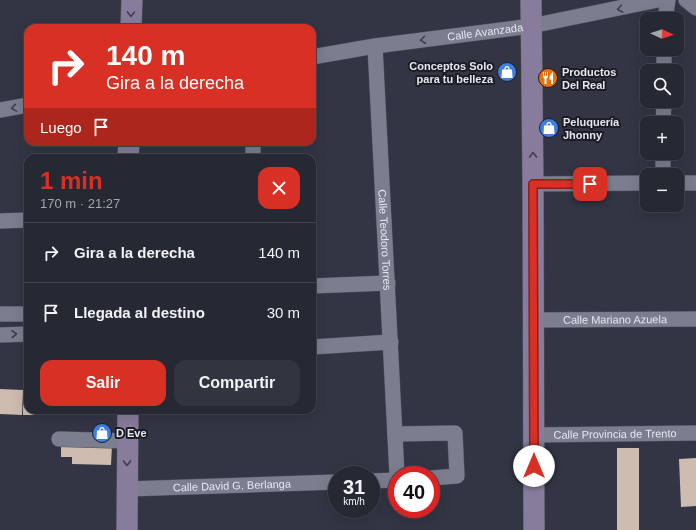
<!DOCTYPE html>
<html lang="es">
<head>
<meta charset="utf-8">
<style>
  body { margin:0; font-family:Helvetica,sans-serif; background:#32343f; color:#f1f3f6; height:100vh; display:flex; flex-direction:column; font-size:15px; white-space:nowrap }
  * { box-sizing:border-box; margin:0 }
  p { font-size:13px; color:#a4a6ac }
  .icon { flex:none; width:22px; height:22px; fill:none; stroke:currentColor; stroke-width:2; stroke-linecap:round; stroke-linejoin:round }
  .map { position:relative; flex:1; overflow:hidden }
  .panel { position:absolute; left:24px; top:154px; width:292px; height:260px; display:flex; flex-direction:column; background:#262833; border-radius:12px; box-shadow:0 4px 16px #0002,0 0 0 1px #42444e }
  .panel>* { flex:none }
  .banner { position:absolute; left:24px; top:24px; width:292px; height:122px; border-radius:12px; box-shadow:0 4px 16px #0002,0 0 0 1px #42444e; background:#d93025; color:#fff; overflow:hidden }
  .needle { width:26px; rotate:93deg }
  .tools { position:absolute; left:640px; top:12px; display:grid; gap:8px }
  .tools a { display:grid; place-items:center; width:44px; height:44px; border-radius:8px; background:#262833; box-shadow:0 4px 16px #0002,0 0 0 1px #42444e; font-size:20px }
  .speed { position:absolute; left:328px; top:466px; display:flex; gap:8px; font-size:20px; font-weight:700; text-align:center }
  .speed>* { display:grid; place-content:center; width:52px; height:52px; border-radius:50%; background:#262833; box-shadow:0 4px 16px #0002,0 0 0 1px #42444e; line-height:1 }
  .speed small { font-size:10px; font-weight:400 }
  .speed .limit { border:6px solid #d22; background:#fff; color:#111 }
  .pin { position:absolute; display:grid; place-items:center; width:34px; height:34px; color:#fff; margin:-17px; border-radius:8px; box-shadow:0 2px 6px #0006 }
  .me { position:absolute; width:44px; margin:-22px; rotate:0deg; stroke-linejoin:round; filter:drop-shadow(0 0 3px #0008) }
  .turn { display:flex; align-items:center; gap:14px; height:84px; padding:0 16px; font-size:18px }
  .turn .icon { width:52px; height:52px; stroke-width:2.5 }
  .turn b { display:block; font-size:28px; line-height:34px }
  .then { display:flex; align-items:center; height:38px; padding:0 16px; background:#0003; gap:8px; font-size:15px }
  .round { display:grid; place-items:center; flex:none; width:42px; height:42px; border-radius:12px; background:#32343f }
  .head { display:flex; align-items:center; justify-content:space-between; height:68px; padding:0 16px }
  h1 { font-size:24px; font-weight:700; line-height:30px; color:#d93025 }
  .action { display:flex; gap:8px; margin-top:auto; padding:8px 16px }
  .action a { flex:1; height:46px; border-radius:12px; background:#d93025; color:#fff; font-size:16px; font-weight:700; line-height:46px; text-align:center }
  .action a+a { background:#32343f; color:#f1f3f6 }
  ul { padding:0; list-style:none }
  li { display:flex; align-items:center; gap:12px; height:60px; padding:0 16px; border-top:1px solid #42444e }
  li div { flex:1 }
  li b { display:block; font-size:15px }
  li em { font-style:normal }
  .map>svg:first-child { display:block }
</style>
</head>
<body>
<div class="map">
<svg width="696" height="530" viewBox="0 0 696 530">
  <rect width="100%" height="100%" fill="#333544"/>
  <path fill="#cdbcaf" d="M 0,389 L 23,390 L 22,415 L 0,414 Z
    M 23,390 L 28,390 L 28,410 L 53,410 L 53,415 L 23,415 Z
    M 56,410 L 113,410 L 114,413 L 56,412 Z
    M 61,444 L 112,445 L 111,465 L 72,464 L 72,457 L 61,457 Z
    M 617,448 L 639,448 L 639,530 L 617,530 Z
    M 696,458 L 696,506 L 681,507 L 679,459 Z"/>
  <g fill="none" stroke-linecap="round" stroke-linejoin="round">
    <defs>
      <g id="street">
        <path d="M 686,0 L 696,8"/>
        <path d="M 665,19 L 668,0"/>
        <path id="s1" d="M 375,46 L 397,475"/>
        <path id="s2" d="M 312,57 L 375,46 L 531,26 L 658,0"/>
        <path d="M 664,71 L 664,49"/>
        <path d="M 0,110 L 28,105"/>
        <path d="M 663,123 L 664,101"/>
        <path d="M 253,142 L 253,158"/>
        <path d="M 663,175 L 663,153"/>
        <path d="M 677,183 L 696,183"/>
        <path d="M 533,184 L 647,183"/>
        <path d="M 0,221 L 28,220"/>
        <path d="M 312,286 L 388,283"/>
        <path d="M 0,314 L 28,314"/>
        <path id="s3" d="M 534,320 L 696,319"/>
        <path d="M 0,335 L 28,334"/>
        <path d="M 312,347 L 391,342"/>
        <path d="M 395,434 L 455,433 L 457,476 L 431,478"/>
        <path id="s4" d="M 534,435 L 696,433"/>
        <path d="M 59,439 L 127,441"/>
        <path d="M 371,481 L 397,480"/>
        <path id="s5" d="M 127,489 L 337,482"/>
      </g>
      <path id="secondary" d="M 531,0 L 533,184 L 534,530
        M 131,28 L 132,0
        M 128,158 L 129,142
        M 127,530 L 128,410"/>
    </defs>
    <use href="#street" stroke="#50515d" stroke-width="16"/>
    <use href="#secondary" stroke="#50515d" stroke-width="22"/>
    <use href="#street" stroke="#7b7e8f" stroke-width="15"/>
    <use href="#secondary" stroke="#877c9b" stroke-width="21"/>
  </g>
  <defs><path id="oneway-chevron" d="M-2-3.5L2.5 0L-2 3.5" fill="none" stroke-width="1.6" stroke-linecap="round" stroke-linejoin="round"/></defs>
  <g stroke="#3d3f49">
    <use href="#oneway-chevron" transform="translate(620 9) rotate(169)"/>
    <use href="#oneway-chevron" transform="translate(423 40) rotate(173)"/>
    <use href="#oneway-chevron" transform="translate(14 108) rotate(171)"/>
    <use href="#oneway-chevron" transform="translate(14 334) rotate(-3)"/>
  </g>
  <g stroke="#413e4e">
    <use href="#oneway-chevron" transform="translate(131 14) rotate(91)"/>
    <use href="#oneway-chevron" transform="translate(533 155) rotate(-91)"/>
    <use href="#oneway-chevron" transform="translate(127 463) rotate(90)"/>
  </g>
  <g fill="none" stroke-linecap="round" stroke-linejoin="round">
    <defs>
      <path id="route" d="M 534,466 L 533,184 L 590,184"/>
    </defs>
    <use href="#route" stroke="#8d1f18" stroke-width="10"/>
    <use href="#route" stroke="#d93025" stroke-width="7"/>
  </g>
  <defs>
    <symbol id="shop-disc" viewBox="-11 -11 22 22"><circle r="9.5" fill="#3f7fe0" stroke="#1c1d24"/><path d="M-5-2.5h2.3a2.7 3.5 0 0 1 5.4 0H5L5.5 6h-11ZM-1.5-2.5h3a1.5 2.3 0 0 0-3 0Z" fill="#fff"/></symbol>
    <symbol id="restaurant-disc" viewBox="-11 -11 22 22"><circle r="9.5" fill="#e8710a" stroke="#1c1d24"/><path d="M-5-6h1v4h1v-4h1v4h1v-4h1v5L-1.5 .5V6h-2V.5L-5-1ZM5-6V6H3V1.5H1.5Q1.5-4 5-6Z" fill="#fff"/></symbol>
  </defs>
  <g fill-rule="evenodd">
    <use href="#shop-disc" x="496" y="61" width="22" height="22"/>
    <use href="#restaurant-disc" x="537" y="67" width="22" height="22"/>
    <use href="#shop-disc" x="538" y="117" width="22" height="22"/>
    <use href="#shop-disc" x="91" y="422" width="22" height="22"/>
  </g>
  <g text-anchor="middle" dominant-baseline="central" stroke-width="4" stroke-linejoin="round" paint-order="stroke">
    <g font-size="11" fill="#e5e6f0" stroke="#1c1d24">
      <text stroke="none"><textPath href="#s2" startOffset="175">Calle Avanzada</textPath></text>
      <text stroke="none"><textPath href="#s1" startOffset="194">Calle Teodoro Torres</textPath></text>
      <text stroke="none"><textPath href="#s3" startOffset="81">Calle Mariano Azuela</textPath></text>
      <text stroke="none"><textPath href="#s4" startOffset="81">Calle Provincia de Trento</textPath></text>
      <text stroke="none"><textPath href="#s5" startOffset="105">Calle David G. Berlanga</textPath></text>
    </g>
    <g font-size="11" font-weight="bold" fill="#e5e6f0" stroke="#1c1d24" text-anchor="start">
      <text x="493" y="66" text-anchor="end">Conceptos Solo<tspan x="493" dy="13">para tu belleza</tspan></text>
      <text x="562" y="72">Productos<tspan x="562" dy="13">Del Real</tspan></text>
      <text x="563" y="122">Peluquería<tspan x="563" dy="13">Jhonny</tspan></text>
      <text x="116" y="433">D Eve</text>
    </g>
  </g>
</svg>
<div class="tools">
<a><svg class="needle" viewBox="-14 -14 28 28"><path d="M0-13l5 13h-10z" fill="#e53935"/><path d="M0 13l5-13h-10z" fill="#a4a6ac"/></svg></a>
<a><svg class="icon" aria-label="search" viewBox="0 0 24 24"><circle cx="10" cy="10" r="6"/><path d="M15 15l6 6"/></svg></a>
<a>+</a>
<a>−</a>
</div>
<div class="speed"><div>31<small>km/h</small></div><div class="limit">40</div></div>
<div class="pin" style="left:590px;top:184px;background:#d93025"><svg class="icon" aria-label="arrive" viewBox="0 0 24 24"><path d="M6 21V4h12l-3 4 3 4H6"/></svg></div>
<svg class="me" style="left:534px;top:466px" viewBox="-20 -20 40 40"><circle r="19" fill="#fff"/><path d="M0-13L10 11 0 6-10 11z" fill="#d93025"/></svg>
<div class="banner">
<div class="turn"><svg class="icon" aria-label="right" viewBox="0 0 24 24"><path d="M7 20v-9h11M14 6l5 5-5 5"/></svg><div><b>140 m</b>Gira a la derecha</div></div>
<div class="then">Luego<svg class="icon" aria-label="arrive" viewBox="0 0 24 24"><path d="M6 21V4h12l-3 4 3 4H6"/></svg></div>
</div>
<section class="panel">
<div class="head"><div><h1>1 min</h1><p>170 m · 21:27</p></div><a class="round" style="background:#d93025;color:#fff"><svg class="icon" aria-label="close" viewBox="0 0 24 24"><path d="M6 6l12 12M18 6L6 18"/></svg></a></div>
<ul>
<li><svg class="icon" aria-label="right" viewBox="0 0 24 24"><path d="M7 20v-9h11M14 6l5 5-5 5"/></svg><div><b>Gira a la derecha</b></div><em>140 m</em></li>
<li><svg class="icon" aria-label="arrive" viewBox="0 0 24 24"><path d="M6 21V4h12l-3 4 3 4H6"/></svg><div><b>Llegada al destino</b></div><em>30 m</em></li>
</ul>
<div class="action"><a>Salir</a><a>Compartir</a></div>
</section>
</div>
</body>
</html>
